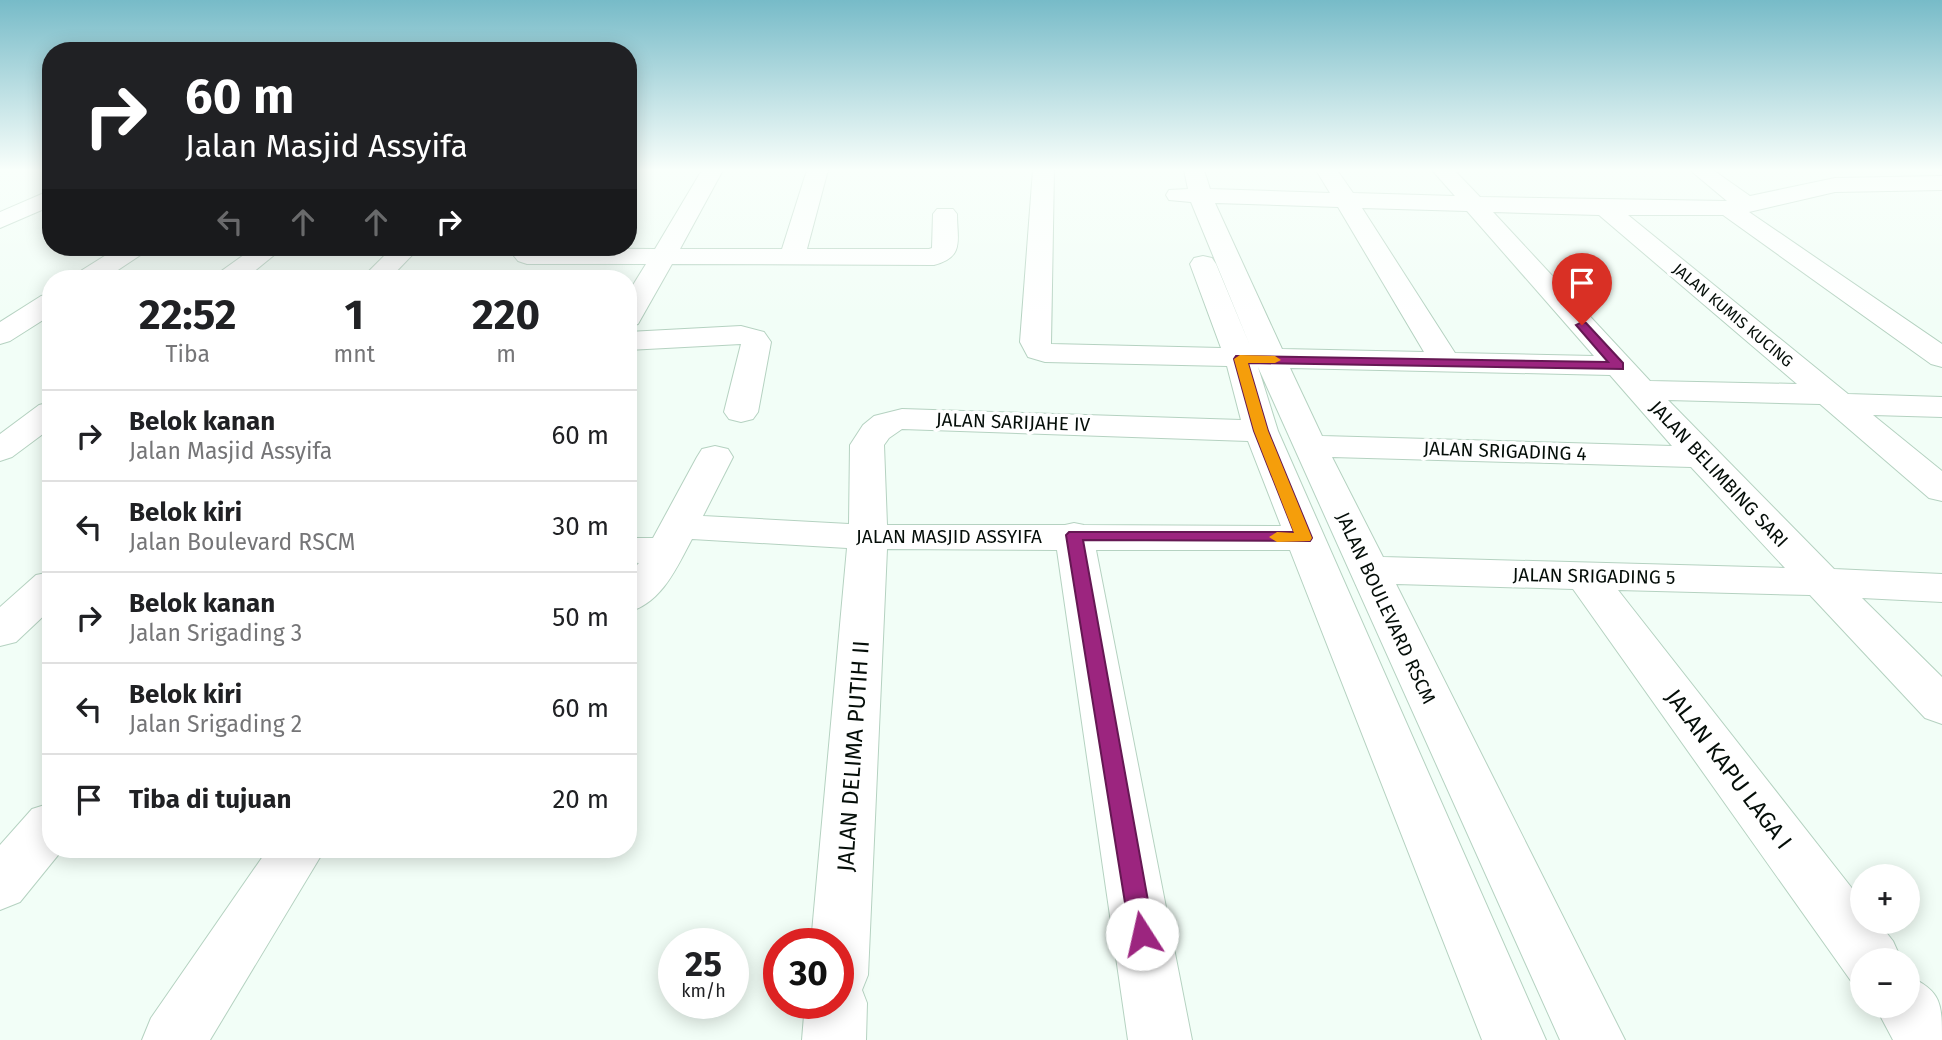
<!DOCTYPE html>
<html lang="id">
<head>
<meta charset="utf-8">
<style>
  body { margin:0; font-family:"Fira Sans",sans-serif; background:#f6f6f6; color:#202124; height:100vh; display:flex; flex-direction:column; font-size:26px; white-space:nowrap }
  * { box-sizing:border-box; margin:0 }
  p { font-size:23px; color:#757577 }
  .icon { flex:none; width:38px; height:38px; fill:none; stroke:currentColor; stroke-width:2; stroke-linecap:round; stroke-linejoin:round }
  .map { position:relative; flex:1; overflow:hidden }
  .sheet { position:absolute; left:42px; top:270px; width:595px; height:588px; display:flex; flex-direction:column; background:#fff; border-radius:28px; box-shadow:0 4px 18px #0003 }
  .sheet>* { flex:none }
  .banner { position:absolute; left:42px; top:42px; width:595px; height:214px; border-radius:28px; box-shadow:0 4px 18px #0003; background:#202124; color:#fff; overflow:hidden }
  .controls { position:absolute; left:1850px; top:864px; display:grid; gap:14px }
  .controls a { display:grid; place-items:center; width:70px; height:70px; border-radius:50%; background:#fff; box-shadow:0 4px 18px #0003; font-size:35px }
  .speed { position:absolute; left:658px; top:928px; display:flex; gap:14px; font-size:35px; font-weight:700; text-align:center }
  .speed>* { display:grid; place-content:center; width:91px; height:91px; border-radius:50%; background:#fff; box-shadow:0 4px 18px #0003; line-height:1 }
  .speed small { font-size:18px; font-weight:400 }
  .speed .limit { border:10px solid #d22; background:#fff; color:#111 }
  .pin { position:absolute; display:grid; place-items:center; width:60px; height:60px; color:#fff; margin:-72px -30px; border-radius:50% 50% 50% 0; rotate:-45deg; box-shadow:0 0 7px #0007 }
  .pin .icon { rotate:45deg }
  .me { position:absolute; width:77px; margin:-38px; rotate:350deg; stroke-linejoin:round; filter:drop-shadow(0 0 5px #0008) }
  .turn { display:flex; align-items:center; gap:24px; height:147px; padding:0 28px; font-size:32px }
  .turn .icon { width:91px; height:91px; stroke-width:2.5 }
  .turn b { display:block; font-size:49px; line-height:60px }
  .lanes { display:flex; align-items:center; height:66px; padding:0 28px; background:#0003; justify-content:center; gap:35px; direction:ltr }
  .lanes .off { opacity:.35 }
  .eta { display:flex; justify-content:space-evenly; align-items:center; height:119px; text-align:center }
  .eta b { font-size:42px; font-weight:700; line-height:49px }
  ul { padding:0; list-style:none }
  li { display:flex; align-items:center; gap:21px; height:91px; padding:0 28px; border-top:2px solid #e0e0e0 }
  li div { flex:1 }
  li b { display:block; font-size:26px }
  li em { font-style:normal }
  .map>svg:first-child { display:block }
</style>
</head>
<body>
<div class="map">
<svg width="1942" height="1040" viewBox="0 0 1942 1040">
  <rect width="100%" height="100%" fill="#f2fef7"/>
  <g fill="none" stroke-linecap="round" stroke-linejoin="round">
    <defs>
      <path id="minor" d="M 702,170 L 723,170 L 680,249 L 782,249 L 807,170 L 828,170 L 807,249 L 929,249 L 932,248 L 933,214 L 937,209 L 953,209 L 957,214 C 957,240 965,257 934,265 L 672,264 L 638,324 L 628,327 L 628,293 L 646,264 L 527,264 L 518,261 L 514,256 L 518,251 L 527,248 L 655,249 Z
        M 1033,170 L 1054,170 L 1051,344 L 1221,348 L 1190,264 L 1194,258 L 1203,256 L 1212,258 L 1216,264 L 1251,348 L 1191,202 L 1169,200 L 1166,195 L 1169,190 L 1188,189 L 1184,170 L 1204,170 L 1210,189 L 1330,193 L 1316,170 L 1337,170 L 1353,193 L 1455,196 L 1432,170 L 1454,170 L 1480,197 L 1727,201 L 1690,170 L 1713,170 L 1750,196 L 1835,178 L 1942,176 L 1942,190 L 1835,192 L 1749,212 L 1942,344 L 1942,367 L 1931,364 L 1723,215 L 1628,215 L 1848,394 L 1942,397 L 1942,417 L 1873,415 L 1942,471 L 1942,501 L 1929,498 L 1820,404 L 1668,400 L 1834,569 L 1942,574 L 1942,602 L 1862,598 L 1942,677 L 1942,724 L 1925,718 L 1810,595 L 1618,590 L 1862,901 L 1862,922 L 1878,922 L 1893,941 L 1902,961 L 1862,961 L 1862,985 L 1851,981 L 1573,589 L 1396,584 L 1625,1040 L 1560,1040 L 1258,367 L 1278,431 L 1546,1040 L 1482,1040 L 1290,550 L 1096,550 L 1192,1040 L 1128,1040 L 1057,550 L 887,549 L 868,975 L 862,990 L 867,1003 L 866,1040 L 802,1040 L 805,1003 L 838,1003 L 838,943 L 811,943 L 847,548 L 692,539 C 677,567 662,603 628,612 L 628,574 L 639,563 L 628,562 L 628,538 L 653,538 L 697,457 L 702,449 L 715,446 L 728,449 L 733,457 L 703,516 L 849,524 L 850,445 L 863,425 L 874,416 L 902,409 L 1241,420 L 1227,366 L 1045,362 L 1028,357 L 1020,342 ZM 1215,203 L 1338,207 L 1424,352 L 1282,349 ZM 1362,208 L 1467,211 L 1594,356 L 1455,353 ZM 1493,212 L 1599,215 L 1797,384 L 1650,381 ZM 1290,368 L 1610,375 L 1672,446 L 1322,436 ZM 902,429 L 1248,441 L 1281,526 L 1084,525 L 1074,523 L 1065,525 L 887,525 L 884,445 L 889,438 ZM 1332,457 L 1691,467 L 1785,568 L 1383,557 Z
        M 51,190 L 51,206 L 0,228 L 0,212 Z
        M 119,247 L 149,247 L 145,252 L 106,278 L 75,278 L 79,272 Z
        M 255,247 L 284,247 L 246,278 L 216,278 L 220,272 Z
        M 393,247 L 420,247 L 390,278 L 362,278 Z
        M 51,294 L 51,315 L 10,341 L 0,344 L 0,322 L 41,296 Z
        M 741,326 L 764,332 L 771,342 L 758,412 L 753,419 L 741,422 L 729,419 L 724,412 L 741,344 L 628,350 L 628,332 Z
        M 51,402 L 51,428 L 12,457 L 0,461 L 0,434 L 39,405 Z
        M 51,572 L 51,609 L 16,642 L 0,646 L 0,607 L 36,575 Z
        M 51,803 L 51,849 L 63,849 L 20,902 L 0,910 L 0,845 L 32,809 Z
        M 268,849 L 325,849 L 210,1040 L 142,1040 L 151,1018 Z
        M 1908,976 C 1942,991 1942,1004 1942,1040 L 1893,1040 L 1875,1006 L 1908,1006 Z"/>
    </defs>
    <use href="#minor" stroke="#b5d2c1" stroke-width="2"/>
    <use href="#minor" fill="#fff" fill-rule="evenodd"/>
  </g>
  <linearGradient id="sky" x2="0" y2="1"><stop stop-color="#77bbc8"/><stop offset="0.54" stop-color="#f9fffb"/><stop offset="1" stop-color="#f9fffb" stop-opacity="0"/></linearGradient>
  <rect width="1942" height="315" fill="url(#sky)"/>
  <path fill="#9c257f" stroke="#651853" stroke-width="2" d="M 1582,322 L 1586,323 L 1623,363 L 1623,369 L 1248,363 L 1268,431 L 1312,538 L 1310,541 L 1083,540 L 1154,934 L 1150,942 L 1142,945 L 1133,942 L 1130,934 L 1066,535 L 1069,532 L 1294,532 L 1254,431 L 1234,359 L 1236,356 L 1608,362 L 1576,325 Z"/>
  <path fill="#f59e0b" d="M 1240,355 L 1275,356 L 1281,360 L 1275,363 L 1248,363 L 1268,431 L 1312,538 L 1310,541 L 1277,542 L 1269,537 L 1277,532 L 1294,533 L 1254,431 L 1234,359 Z"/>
  <g text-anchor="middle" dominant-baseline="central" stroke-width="7" stroke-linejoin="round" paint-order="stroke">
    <g font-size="16" fill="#050e09" stroke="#fff">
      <text transform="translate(1733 315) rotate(40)">JALAN KUMIS KUCING</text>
    </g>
    <g font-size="19" fill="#050e09" stroke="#fff">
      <text transform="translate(1013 422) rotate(2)">JALAN SARIJAHE IV</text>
      <text transform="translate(1505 451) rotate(2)">JALAN SRIGADING 4</text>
      <text transform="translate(1719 474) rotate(47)">JALAN BELIMBING SARI</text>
      <text x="949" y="536">JALAN MASJID ASSYIFA</text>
      <text transform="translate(1594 576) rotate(1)">JALAN SRIGADING 5</text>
      <text transform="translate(1386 608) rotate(65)">JALAN BOULEVARD RSCM</text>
    </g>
    <g font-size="23" fill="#050e09" stroke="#fff">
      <text transform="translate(853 756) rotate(-86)">JALAN DELIMA PUTIH II</text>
      <text transform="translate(1729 769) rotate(53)">JALAN KAPU LAGA I</text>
    </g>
  </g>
</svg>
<div class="controls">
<a>+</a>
<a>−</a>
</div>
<div class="speed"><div>25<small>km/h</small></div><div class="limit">30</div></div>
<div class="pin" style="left:1582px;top:325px;background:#d93025"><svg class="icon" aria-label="arrive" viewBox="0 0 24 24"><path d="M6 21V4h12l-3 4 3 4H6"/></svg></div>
<svg class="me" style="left:1142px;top:934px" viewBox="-20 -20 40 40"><circle r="19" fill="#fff"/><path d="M0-13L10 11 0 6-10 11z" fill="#9c257f"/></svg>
<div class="banner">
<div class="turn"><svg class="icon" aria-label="right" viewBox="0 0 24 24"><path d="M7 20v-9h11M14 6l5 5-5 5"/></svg><div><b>60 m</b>Jalan Masjid Assyifa</div></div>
<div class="lanes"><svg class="icon off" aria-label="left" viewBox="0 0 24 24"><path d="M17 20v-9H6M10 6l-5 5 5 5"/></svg><svg class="icon off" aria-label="ahead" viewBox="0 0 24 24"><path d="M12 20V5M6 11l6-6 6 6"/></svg><svg class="icon off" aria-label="ahead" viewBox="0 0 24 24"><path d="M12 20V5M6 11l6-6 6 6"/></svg><svg class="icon" aria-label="right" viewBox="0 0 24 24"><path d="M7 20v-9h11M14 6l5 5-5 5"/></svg></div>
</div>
<section class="sheet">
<div class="eta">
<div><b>22:52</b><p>Tiba</p></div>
<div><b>1</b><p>mnt</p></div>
<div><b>220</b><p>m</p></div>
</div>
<ul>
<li><svg class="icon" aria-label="right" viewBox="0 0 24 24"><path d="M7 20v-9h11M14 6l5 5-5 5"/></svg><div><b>Belok kanan</b><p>Jalan Masjid Assyifa</p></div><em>60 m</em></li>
<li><svg class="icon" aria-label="left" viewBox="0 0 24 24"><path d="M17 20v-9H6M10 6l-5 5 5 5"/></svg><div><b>Belok kiri</b><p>Jalan Boulevard RSCM</p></div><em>30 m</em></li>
<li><svg class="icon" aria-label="right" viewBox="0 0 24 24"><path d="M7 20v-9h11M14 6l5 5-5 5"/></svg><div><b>Belok kanan</b><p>Jalan Srigading 3</p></div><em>50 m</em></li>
<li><svg class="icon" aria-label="left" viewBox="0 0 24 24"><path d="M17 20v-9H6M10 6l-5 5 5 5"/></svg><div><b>Belok kiri</b><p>Jalan Srigading 2</p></div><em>60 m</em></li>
<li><svg class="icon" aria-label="arrive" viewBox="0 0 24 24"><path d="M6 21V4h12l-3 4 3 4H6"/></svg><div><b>Tiba di tujuan</b></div><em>20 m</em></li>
</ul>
</section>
</div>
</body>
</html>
